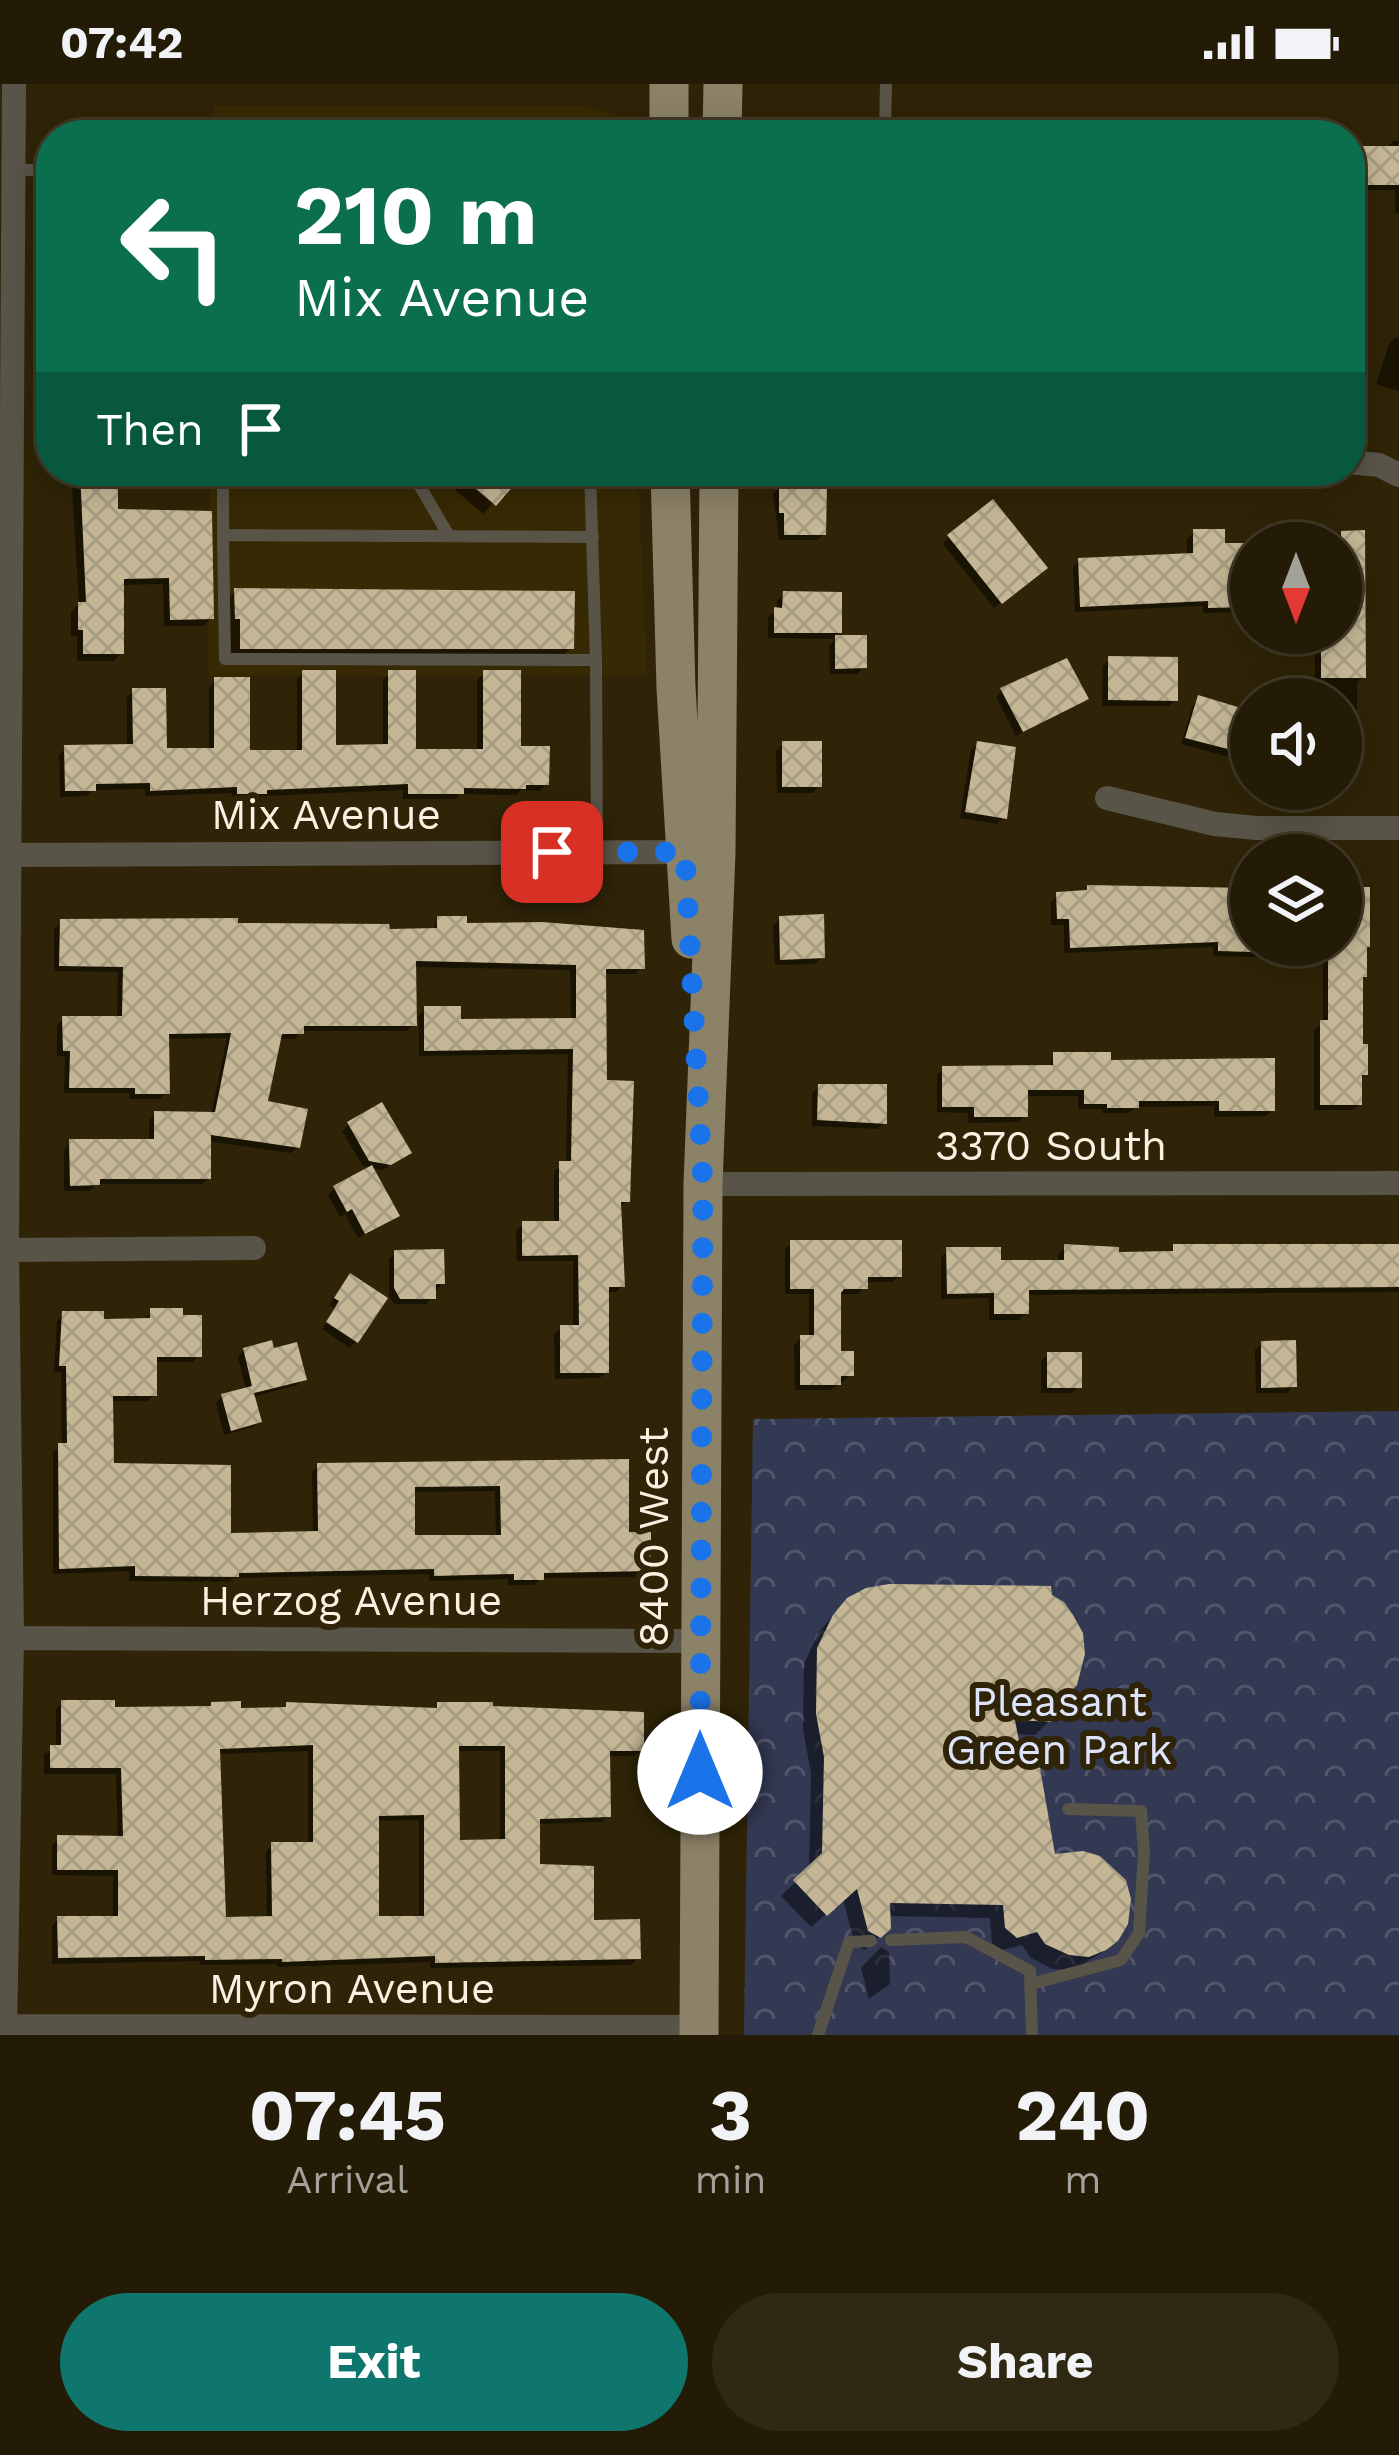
<!DOCTYPE html>
<html lang="en">
<head>
<meta charset="utf-8">
<style>
  body { margin:0; font-family:"Work Sans",sans-serif; background:#2f2813; color:#f1f3f6; height:100vh; display:flex; flex-direction:column; font-size:45px; white-space:nowrap }
  * { box-sizing:border-box; margin:0 }
  p { font-size:39px; color:#a3a19a }
  .icon { flex:none; width:66px; height:66px; fill:none; stroke:currentColor; stroke-width:2; stroke-linecap:round; stroke-linejoin:round }
  .map { position:relative; height:1951px; overflow:hidden }
  .sheet { display:flex; flex-direction:column; background:#231b05; flex:1 }
  .sheet>* { flex:none }
  .guide { position:absolute; left:36px; top:36px; width:1329px; height:366px; border-radius:48px; box-shadow:0 6px 30px #0003,0 0 0 3px #403927; background:#0b6e4f; color:#fff; overflow:hidden }
  .needle { width:78px; rotate:180deg }
  .tools { position:absolute; left:1230px; top:438px; display:grid; gap:24px }
  .tools a { display:grid; place-items:center; width:132px; height:132px; border-radius:50%; background:#231b05; box-shadow:0 6px 30px #0003,0 0 0 3px #403927; font-size:60px }
  .pin { position:absolute; display:grid; place-items:center; width:102px; height:102px; color:#fff; margin:-51px; border-radius:24px; box-shadow:0 6px 18px #0006 }
  .me { position:absolute; width:132px; margin:-66px; rotate:0deg; stroke-linejoin:round; filter:drop-shadow(0 0 9px #0008) }
  .turn { display:flex; align-items:center; gap:42px; height:252px; padding:0 60px; font-size:54px }
  .turn .icon { width:156px; height:156px; stroke-width:2.5 }
  .turn b { display:block; font-size:84px; line-height:102px }
  .then { display:flex; align-items:center; height:114px; padding:0 60px; background:#0003; gap:24px; font-size:45px }
  .eta { display:flex; justify-content:space-evenly; align-items:center; height:204px; text-align:center }
  .eta b { font-size:72px; font-weight:700; line-height:84px }
  .action { display:flex; gap:24px; margin-top:auto; padding:24px 60px }
  .action a { flex:1; height:138px; border-radius:72px; background:#0f766e; color:#fff; font-size:48px; font-weight:700; line-height:138px; text-align:center }
  .action a+a { background:#2f2813; color:#f1f3f6 }
  .status { display:flex; justify-content:space-between; align-items:center; height:84px; padding:0 60px; background:#231b05; direction:ltr }
  .status svg { height:33px; fill:currentColor }
  .map>svg:first-child { display:block }
</style>
</head>
<body>
<div class="status"><b>07:42</b><svg viewBox="0 0 49 12"><path d="M0 12V9h3v3zM5 12V6h3v6zM10 12V3h3v9zM15 12V0h3v12zM26 1h20v11H26zM47 4h2v5h-2z"/></svg></div>
<div class="map">
<svg width="1399" height="1951" viewBox="0 0 1399 1951">
  <defs>
    <pattern id="park-crowns" width="20" height="18" patternUnits="userSpaceOnUse" patternTransform="scale(3)"><rect width="20" height="18" fill="#333953"/><path d="M2 6a3 3 0 1 1 6 0M12 15a3 3 0 1 1 6 0" fill="none" stroke="#51566b"/></pattern>
    <pattern id="building-cross-hatch" width="8" height="8" patternUnits="userSpaceOnUse" patternTransform="scale(3)"><rect width="8" height="8" fill="#c5b795"/><path d="M0 0l8 8M0 8l8-8" fill="none" stroke="#a69c81"/></pattern>
  </defs>
  <rect width="100%" height="100%" fill="#2f2407"/>
  <path fill="#372903" d="M 214,22 L 586,22 L 617,31 L 633,51 L 213,51 Z
    M 210,387 L 638,387 L 647,592 L 208,592 Z"/>
  <path fill="url(#park-crowns)" d="M 1399,1327 L 1399,1951 L 744,1951 L 753,1335 Z"/>
  <path fill="#0007" fill-rule="evenodd" d="M 1393,57 L 1399,57 L 1399,129 L 1395,129 L 1395,106 L 1355,106 L 1350,102 L 1350,65 L 1385,65 Z
    M 1396,253 L 1399,254 L 1399,307 L 1376,300 L 1389,260 Z
    M 71,387 L 115,387 L 115,428 L 211,534 L 203,542 L 164,542 L 163,500 L 121,501 L 121,569 L 114,577 L 77,577 L 77,552 L 71,552 L 71,528 L 79,520 Z
    M 455,387 L 522,387 L 483,430 L 446,398 Z
    M 957,387 L 1013,387 L 1004,400 L 957,392 Z
    M 780,403 L 824,450 L 817,456 L 779,456 L 773,410 Z
    M 1194,448 L 1222,462 L 1251,462 L 1251,502 L 1247,502 L 1247,522 L 1241,528 L 1203,529 L 1203,522 L 1075,528 L 1073,483 L 1079,477 L 1187,472 L 1187,455 Z
    M 1362,449 L 1363,592 L 1357,599 L 1357,677 L 1351,684 L 1341,684 L 1341,615 L 1315,615 L 1315,549 L 1341,549 L 1341,459 L 1279,457 L 1286,451 Z
    M 949,453 L 1037,490 L 994,524 L 943,460 Z
    M 236,507 L 571,564 L 557,578 L 227,578 L 221,522 Z
    M 784,510 L 839,548 L 833,554 L 864,554 L 864,583 L 857,590 L 830,590 L 829,561 L 836,555 L 768,554 L 768,533 L 777,526 L 777,517 Z
    M 1110,575 L 1175,616 L 1169,622 L 1102,622 L 1103,582 Z
    M 303,589 L 333,664 L 383,663 L 383,595 L 390,589 L 413,668 L 477,668 L 477,596 L 484,589 L 518,665 L 546,700 L 540,707 L 521,706 L 516,711 L 460,710 L 455,715 L 403,715 L 403,706 L 261,712 L 257,715 L 232,715 L 232,709 L 145,712 L 145,705 L 93,706 L 86,712 L 60,713 L 59,671 L 66,664 L 127,663 L 127,614 L 133,607 L 164,667 L 209,667 L 209,603 L 216,596 L 247,669 L 297,669 L 297,595 Z
    M 1002,606 L 1085,614 L 1016,652 L 996,613 Z
    M 1199,615 L 1251,631 L 1251,679 L 1181,660 L 1193,621 Z
    M 783,660 L 819,702 L 813,709 L 777,709 L 776,667 Z
    M 978,660 L 1004,734 L 997,740 L 960,734 L 971,666 Z
    M 1088,804 L 1251,807 L 1251,861 L 1341,861 L 1341,806 L 1360,896 L 1360,963 L 1365,990 L 1359,996 L 1359,1020 L 1353,1026 L 1314,1026 L 1314,946 L 1323,938 L 1323,875 L 1213,872 L 1213,863 L 1064,869 L 1064,841 L 1051,841 L 1051,818 L 1058,811 L 1083,810 Z
    M 438,835 L 642,883 L 635,890 L 603,890 L 604,999 L 628,1116 L 621,1123 L 622,1202 L 616,1208 L 606,1208 L 606,1288 L 600,1294 L 555,1295 L 554,1250 L 561,1244 L 573,1244 L 573,1177 L 517,1177 L 516,1147 L 523,1140 L 554,1140 L 554,1087 L 566,1080 L 568,970 L 419,972 L 419,935 L 407,947 L 301,947 L 295,955 L 278,955 L 265,1020 L 297,1063 L 291,1069 L 208,1057 L 208,1094 L 202,1100 L 97,1100 L 90,1107 L 64,1107 L 64,1065 L 71,1058 L 149,1058 L 149,1037 L 155,1030 L 211,1031 L 227,954 L 166,955 L 167,1008 L 160,1015 L 129,1015 L 129,1009 L 64,1009 L 65,972 L 57,972 L 57,941 L 63,935 L 117,935 L 118,888 L 54,887 L 54,845 L 61,838 L 387,848 L 432,847 ZM 413,883 L 570,886 L 571,937 L 458,938 L 425,925 L 414,937 Z
    M 780,835 L 822,873 L 815,880 L 775,881 L 773,841 Z
    M 1054,971 L 1108,979 L 1272,1026 L 1266,1032 L 1214,1033 L 1214,1022 L 1136,1023 L 1129,1029 L 1102,1029 L 1102,1025 L 1078,1025 L 1078,1012 L 1025,1012 L 1025,1032 L 1018,1038 L 968,1039 L 968,1029 L 937,1028 L 937,991 L 943,985 L 1048,984 Z
    M 819,1003 L 884,1039 L 877,1045 L 812,1042 L 812,1009 Z
    M 349,1040 L 401,1075 L 382,1086 L 363,1082 L 342,1047 Z
    M 335,1104 L 396,1131 L 358,1154 L 345,1130 L 340,1133 L 328,1111 Z
    M 791,1159 L 899,1192 L 893,1198 L 866,1198 L 859,1210 L 841,1210 L 838,1270 L 851,1291 L 831,1306 L 795,1306 L 794,1261 L 801,1254 L 809,1254 L 809,1210 L 785,1210 L 785,1165 Z
    M 1065,1163 L 1116,1171 L 1168,1170 L 1174,1163 L 1399,1163 L 1399,1208 L 1026,1211 L 1026,1229 L 1019,1236 L 989,1236 L 989,1214 L 941,1215 L 941,1173 L 948,1166 L 998,1179 L 1059,1179 L 1058,1170 Z
    M 396,1169 L 442,1199 L 427,1220 L 394,1220 L 389,1212 L 389,1175 Z
    M 344,1200 L 356,1257 L 350,1264 L 322,1245 L 335,1225 L 329,1221 Z
    M 151,1227 L 199,1271 L 193,1278 L 154,1278 L 154,1310 L 148,1317 L 110,1317 L 111,1382 L 228,1452 L 313,1451 L 312,1388 L 318,1382 L 626,1378 L 626,1451 L 648,1486 L 641,1493 L 541,1494 L 534,1501 L 508,1501 L 508,1495 L 429,1497 L 429,1490 L 233,1494 L 229,1498 L 129,1497 L 129,1487 L 53,1490 L 53,1368 L 62,1362 L 61,1288 L 54,1288 L 57,1237 L 63,1230 L 101,1238 L 145,1237 ZM 495,1407 L 496,1454 L 412,1454 L 412,1408 Z
    M 1262,1260 L 1294,1302 L 1287,1309 L 1256,1309 L 1255,1266 Z
    M 244,1266 L 304,1295 L 297,1301 L 252,1313 L 259,1337 L 253,1343 L 224,1351 L 216,1319 L 222,1312 L 246,1306 L 238,1273 Z
    M 1048,1271 L 1079,1302 L 1072,1309 L 1041,1309 L 1041,1277 Z
    M 833,1532 L 1049,1627 L 1049,1637 L 1035,1651 L 1014,1650 L 1022,1687 L 1053,1773 L 1116,1855 L 1100,1870 L 1072,1886 L 1053,1885 L 1031,1874 L 1022,1861 L 1002,1866 L 992,1859 L 990,1834 L 888,1832 L 888,1844 L 865,1866 L 855,1861 L 843,1815 L 811,1843 L 781,1812 L 809,1785 L 811,1689 L 803,1645 L 804,1580 L 819,1548 Z
    M 62,1619 L 112,1626 L 433,1627 L 439,1621 L 490,1625 L 641,1666 L 634,1672 L 607,1672 L 608,1731 L 602,1738 L 537,1740 L 537,1783 L 591,1839 L 638,1874 L 631,1881 L 430,1884 L 430,1878 L 277,1883 L 277,1880 L 200,1881 L 200,1877 L 52,1880 L 52,1842 L 58,1835 L 113,1835 L 113,1792 L 52,1791 L 52,1761 L 59,1754 L 118,1755 L 116,1690 L 44,1690 L 44,1670 L 56,1664 L 56,1625 ZM 308,1667 L 308,1761 L 272,1761 L 266,1768 L 267,1836 L 223,1836 L 217,1670 ZM 456,1667 L 500,1667 L 500,1758 L 457,1759 ZM 419,1736 L 419,1835 L 376,1835 L 376,1737 Z
    M 881,1863 L 889,1868 L 890,1900 L 869,1915 L 861,1884 Z"/>
  <path fill="url(#building-cross-hatch)" fill-rule="evenodd" d="M 1360,62 L 1399,62 L 1399,101 L 1360,101 Z
    M 80,387 L 118,387 L 118,425 L 212,427 L 214,535 L 170,536 L 169,494 L 124,495 L 124,570 L 83,570 L 83,546 L 78,546 L 78,518 L 86,518 Z
    M 455,387 L 526,387 L 496,422 Z
    M 779,400 L 827,400 L 826,451 L 784,451 L 784,429 L 779,429 Z
    M 993,415 L 1048,484 L 1002,520 L 947,451 Z
    M 1193,445 L 1225,445 L 1225,459 L 1251,459 L 1250,523 L 1208,524 L 1208,517 L 1080,523 L 1078,474 L 1193,469 Z
    M 1365,446 L 1366,594 L 1321,594 L 1321,549 L 1341,549 L 1341,447 Z
    M 234,504 L 575,507 L 574,565 L 240,565 L 240,535 L 235,535 Z
    M 783,507 L 842,508 L 842,549 L 774,549 L 774,523 L 782,524 Z
    M 835,551 L 867,551 L 867,584 L 835,585 Z
    M 1108,572 L 1178,573 L 1178,617 L 1108,616 Z
    M 1067,574 L 1089,615 L 1023,648 L 1000,604 Z
    M 302,586 L 336,586 L 336,661 L 388,660 L 388,586 L 416,586 L 416,665 L 483,665 L 483,586 L 521,586 L 521,662 L 550,662 L 549,701 L 526,701 L 526,705 L 464,704 L 464,710 L 408,710 L 408,700 L 267,706 L 267,710 L 237,710 L 237,703 L 150,707 L 150,699 L 96,700 L 96,707 L 65,707 L 64,661 L 133,660 L 132,604 L 166,604 L 167,664 L 214,664 L 214,593 L 250,593 L 250,666 L 302,666 Z
    M 1198,611 L 1251,627 L 1251,671 L 1185,654 Z
    M 782,657 L 822,657 L 822,703 L 782,703 Z
    M 977,657 L 1016,663 L 1007,735 L 965,728 Z
    M 1087,801 L 1251,804 L 1251,868 L 1218,867 L 1218,858 L 1070,864 L 1069,835 L 1057,835 L 1056,808 L 1087,806 Z
    M 1341,803 L 1370,803 L 1370,863 L 1367,863 L 1367,893 L 1363,893 L 1363,960 L 1368,960 L 1368,991 L 1362,991 L 1362,1021 L 1320,1021 L 1320,936 L 1328,936 L 1328,861 L 1341,861 Z
    M 824,830 L 825,874 L 780,876 L 779,832 Z
    M 437,832 L 467,832 L 467,839 L 542,838 L 644,846 L 645,885 L 606,885 L 607,996 L 634,997 L 630,1118 L 621,1118 L 625,1203 L 609,1203 L 609,1289 L 560,1289 L 560,1241 L 579,1241 L 578,1171 L 522,1172 L 522,1137 L 559,1137 L 559,1077 L 571,1077 L 573,965 L 424,967 L 424,922 L 461,922 L 461,935 L 576,934 L 576,881 L 416,877 L 417,942 L 304,942 L 304,950 L 282,950 L 268,1017 L 308,1025 L 300,1064 L 211,1051 L 211,1095 L 100,1095 L 100,1101 L 70,1102 L 69,1055 L 154,1055 L 154,1027 L 215,1028 L 231,949 L 169,950 L 170,1010 L 135,1010 L 135,1004 L 69,1004 L 70,967 L 63,967 L 62,932 L 122,932 L 123,883 L 59,882 L 60,835 L 238,834 L 238,839 L 389,840 L 390,845 L 437,844 Z
    M 1053,968 L 1111,968 L 1111,976 L 1275,974 L 1275,1027 L 1219,1027 L 1219,1017 L 1139,1017 L 1139,1024 L 1107,1024 L 1107,1020 L 1084,1020 L 1084,1006 L 1028,1006 L 1028,1033 L 974,1033 L 974,1023 L 942,1023 L 942,982 L 1053,981 Z
    M 818,1000 L 887,1000 L 887,1040 L 817,1036 Z
    M 382,1018 L 412,1069 L 391,1081 L 369,1077 L 347,1038 Z
    M 372,1081 L 400,1132 L 365,1150 L 352,1125 L 347,1128 L 333,1102 Z
    M 790,1156 L 902,1156 L 902,1193 L 868,1193 L 868,1205 L 844,1205 L 841,1209 L 841,1267 L 854,1267 L 854,1292 L 841,1292 L 841,1301 L 800,1301 L 800,1251 L 814,1251 L 814,1205 L 790,1205 Z
    M 1064,1160 L 1119,1163 L 1119,1168 L 1173,1167 L 1173,1160 L 1399,1160 L 1399,1203 L 1029,1206 L 1029,1230 L 994,1230 L 994,1209 L 947,1210 L 946,1163 L 1001,1163 L 1001,1176 L 1064,1176 Z
    M 444,1165 L 445,1200 L 436,1200 L 436,1215 L 400,1215 L 394,1204 L 394,1166 Z
    M 350,1189 L 388,1214 L 358,1259 L 326,1238 L 339,1217 L 334,1214 Z
    M 150,1224 L 183,1224 L 183,1231 L 202,1231 L 202,1273 L 157,1273 L 157,1312 L 113,1312 L 114,1379 L 231,1381 L 231,1449 L 318,1447 L 317,1379 L 629,1375 L 629,1448 L 651,1448 L 651,1487 L 544,1489 L 544,1496 L 514,1496 L 514,1490 L 434,1492 L 434,1485 L 239,1489 L 239,1493 L 135,1492 L 135,1482 L 59,1485 L 58,1359 L 67,1359 L 66,1282 L 59,1282 L 62,1227 L 104,1227 L 104,1235 L 150,1234 ZM 500,1402 L 501,1451 L 415,1451 L 415,1403 Z
    M 272,1256 L 274,1264 L 297,1258 L 307,1296 L 254,1309 L 262,1338 L 231,1347 L 221,1310 L 252,1302 L 243,1264 Z
    M 1296,1256 L 1297,1303 L 1261,1304 L 1261,1257 Z
    M 1047,1268 L 1082,1268 L 1082,1304 L 1047,1304 Z
    M 889,1500 L 1051,1502 L 1052,1511 L 1064,1518 L 1073,1531 L 1083,1549 L 1085,1570 L 1077,1601 L 1052,1628 L 1052,1638 L 1015,1636 L 1024,1684 L 1040,1684 L 1055,1770 L 1083,1767 L 1100,1772 L 1126,1796 L 1131,1815 L 1128,1840 L 1118,1857 L 1106,1866 L 1089,1873 L 1069,1871 L 1045,1860 L 1037,1848 L 1017,1854 L 1005,1844 L 1003,1821 L 890,1819 L 891,1845 L 881,1854 L 868,1847 L 857,1805 L 827,1832 L 793,1796 L 822,1769 L 824,1673 L 816,1630 L 817,1564 L 833,1531 L 847,1514 L 866,1504 Z
    M 61,1616 L 115,1616 L 115,1623 L 211,1622 L 211,1618 L 241,1617 L 241,1624 L 286,1623 L 286,1618 L 437,1624 L 437,1618 L 493,1618 L 493,1622 L 644,1628 L 644,1667 L 610,1667 L 611,1733 L 540,1735 L 540,1780 L 594,1782 L 594,1836 L 640,1835 L 641,1875 L 435,1879 L 435,1872 L 282,1878 L 282,1875 L 205,1876 L 205,1872 L 58,1874 L 57,1832 L 118,1832 L 118,1786 L 57,1786 L 57,1751 L 123,1752 L 121,1684 L 50,1684 L 50,1661 L 61,1661 ZM 313,1661 L 313,1758 L 271,1758 L 272,1832 L 226,1833 L 220,1665 ZM 459,1662 L 505,1662 L 505,1755 L 460,1756 ZM 424,1731 L 424,1832 L 379,1832 L 379,1732 Z"/>
  <g fill="none" stroke-linecap="round" stroke-linejoin="round">
    <path stroke="#595448" stroke-width="12" d="M 885,50 L 886,0
      M 834,51 L 885,47
      M 13,86 L 51,86
      M 223,387 L 223,451
      M 411,387 L 449,452
      M 590,387 L 596,576 L 225,575 L 223,451 L 593,453
      M 596,576 L 597,768
      M 891,1856 L 966,1853 L 1030,1887 L 1032,1951
      M 1031,1900 L 1121,1876 L 1139,1849 L 1144,1768 L 1141,1727 L 1068,1725
      M 818,1951 L 849,1858 L 871,1857"/>
    <path stroke="#595448" stroke-width="24" d="M 1350,378 L 1379,381 L 1399,391
      M 1107,714 L 1215,740 L 1256,744 L 1399,744
      M 9,771 L 697,768
      M 703,1100 L 1399,1099
      M 7,1166 L 254,1164
      M 0,1554 L 701,1557
      M 5,1942 L 699,1943
      M 5,1951 L 12,1554 L 7,1166 L 14,0"/>
    <path stroke="#8c8268" stroke-width="39" d="M 669,0 L 669,51
      M 722,51 L 723,0
      M 670,387 L 676,604 L 691,855
      M 699,1951 L 703,1100 L 716,768 L 719,387"/>
  </g>
  <g fill="none" stroke-linecap="round" stroke-linejoin="round">
    <path stroke="#1a73e8" stroke-width="21" stroke-dasharray="0 37.8" d="M 552,768 L 685,768 L 703,1100 L 700,1688"/>
  </g>
  <g text-anchor="middle" dominant-baseline="central" stroke-width="12" stroke-linejoin="round" paint-order="stroke">
    <g font-size="42" fill="#f9f2e2" stroke="#2f2407">
      <text x="326" y="730">Mix Avenue</text>
      <text x="1051" y="1061">3370 South</text>
      <text transform="translate(653 1453) rotate(-90)">8400 West</text>
      <text x="351" y="1516">Herzog Avenue</text>
      <text x="352" y="1904">Myron Avenue</text>
    </g>
    <g font-size="42" fill="#dde3fa" stroke="#2f2407">
      <text x="1059" y="1617">Pleasant<tspan x="1059" dy="48">Green Park</tspan></text>
    </g>
  </g>
</svg>
<div class="tools">
<a><svg class="needle" viewBox="-14 -14 28 28"><path d="M0-13l5 13h-10z" fill="#e53935"/><path d="M0 13l5-13h-10z" fill="#a3a19a"/></svg></a>
<a><svg class="icon" aria-label="sound" viewBox="0 0 24 24"><path d="M4 9h4l5-4v14l-5-4H4zM17 9q2 3 0 6"/></svg></a>
<a><svg class="icon" aria-label="layers" viewBox="0 0 24 24"><path d="M12 4l9 5-9 5-9-5zM3 14l9 5 9-5"/></svg></a>
</div>
<div class="pin" style="left:552px;top:768px;background:#d93025"><svg class="icon" aria-label="arrive" viewBox="0 0 24 24"><path d="M6 21V4h12l-3 4 3 4H6"/></svg></div>
<svg class="me" style="left:700px;top:1688px" viewBox="-20 -20 40 40"><circle r="19" fill="#fff"/><path d="M0-13L10 11 0 6-10 11z" fill="#1a73e8"/></svg>
<div class="guide">
<div class="turn"><svg class="icon" aria-label="left" viewBox="0 0 24 24"><path d="M17 20v-9H6M10 6l-5 5 5 5"/></svg><div><b>210 m</b>Mix Avenue</div></div>
<div class="then">Then<svg class="icon" aria-label="arrive" viewBox="0 0 24 24"><path d="M6 21V4h12l-3 4 3 4H6"/></svg></div>
</div>
</div>
<section class="sheet">
<div class="eta">
<div><b>07:45</b><p>Arrival</p></div>
<div><b>3</b><p>min</p></div>
<div><b>240</b><p>m</p></div>
</div>
<div class="action"><a>Exit</a><a>Share</a></div>
</section>
</body>
</html>
